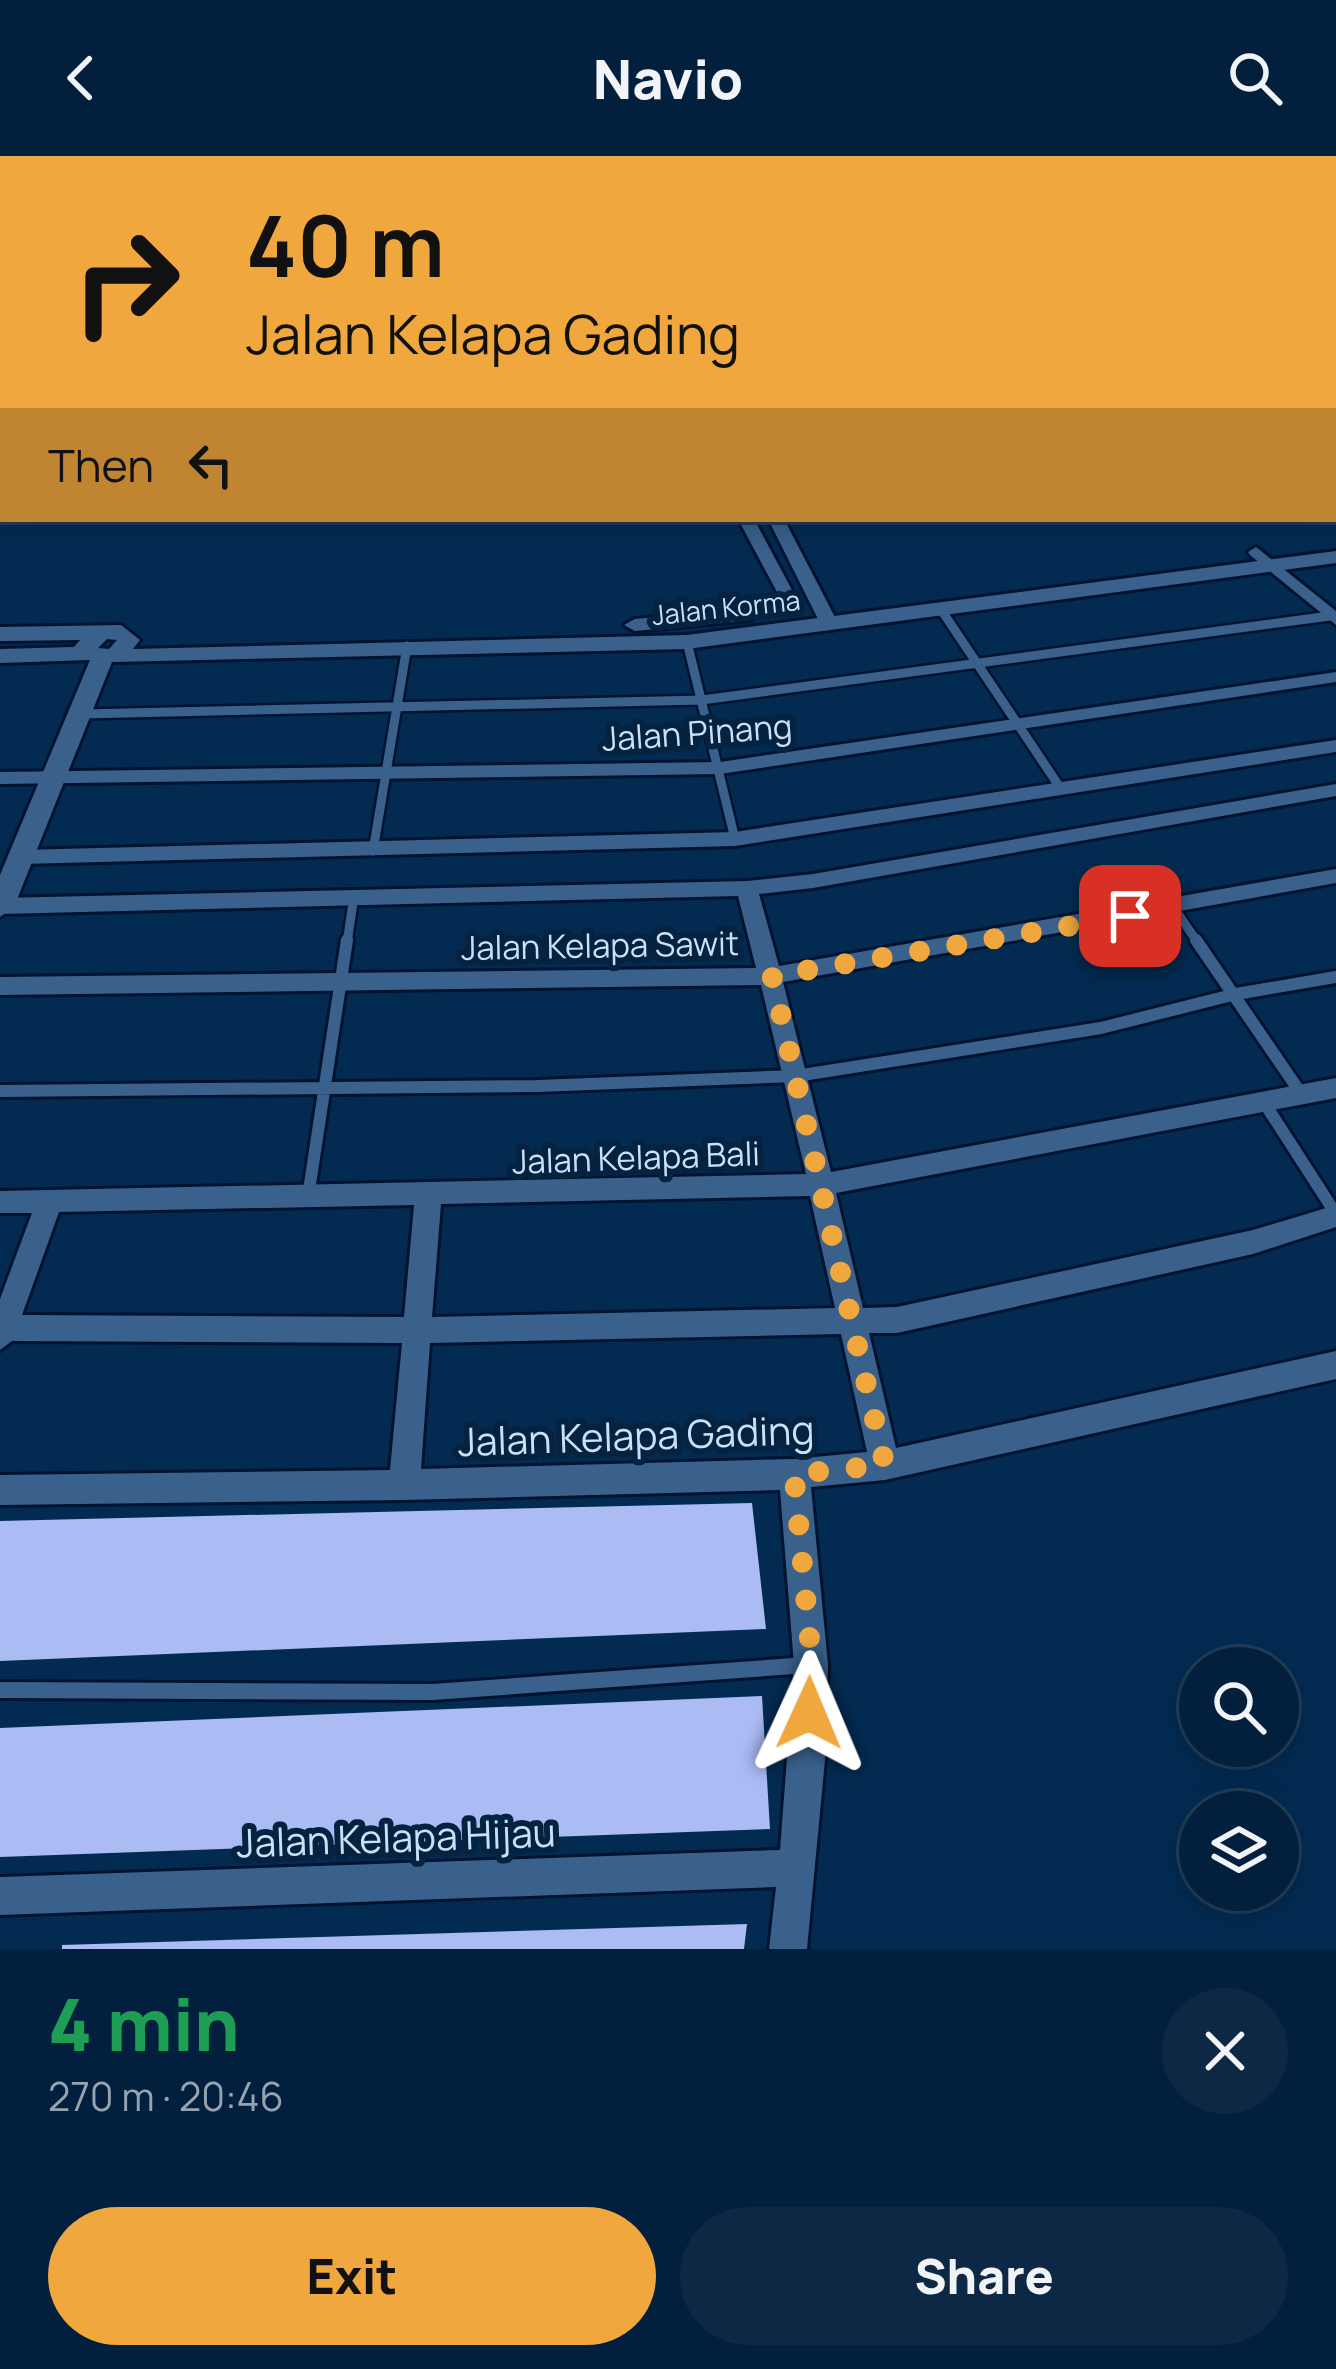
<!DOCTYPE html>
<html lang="en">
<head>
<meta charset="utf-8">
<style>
  body { margin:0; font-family:Manrope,sans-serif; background:#0c2845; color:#f1f3f6; height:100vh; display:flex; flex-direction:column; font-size:45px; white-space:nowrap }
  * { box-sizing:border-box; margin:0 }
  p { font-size:39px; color:#96a3b0 }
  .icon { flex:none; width:66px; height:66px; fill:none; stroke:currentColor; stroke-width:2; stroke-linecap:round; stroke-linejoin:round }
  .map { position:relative; height:1793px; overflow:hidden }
  .sheet { display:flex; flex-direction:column; background:#02203e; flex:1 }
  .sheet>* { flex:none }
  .banner { position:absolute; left:0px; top:0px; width:1338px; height:366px; box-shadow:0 6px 30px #0003,0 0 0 3px #233e58; background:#efa73e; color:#111; overflow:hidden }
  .controls { position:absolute; left:1179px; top:1491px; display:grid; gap:24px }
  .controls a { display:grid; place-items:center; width:120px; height:120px; border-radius:50%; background:#02203e; box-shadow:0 6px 30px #0003,0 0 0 3px #233e58; font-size:60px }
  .pin { position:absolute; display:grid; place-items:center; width:102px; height:102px; color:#fff; margin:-51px; border-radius:24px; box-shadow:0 6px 18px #0006 }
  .me { position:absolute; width:132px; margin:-66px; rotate:1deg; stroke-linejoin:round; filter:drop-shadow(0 0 9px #0008) }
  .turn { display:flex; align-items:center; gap:42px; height:252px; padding:0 48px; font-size:54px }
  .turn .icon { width:156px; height:156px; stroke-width:2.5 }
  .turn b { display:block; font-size:84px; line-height:102px }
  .then { display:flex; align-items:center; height:114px; padding:0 48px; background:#0003; gap:24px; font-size:45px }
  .round { display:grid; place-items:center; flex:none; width:126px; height:126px; border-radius:63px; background:#0c2845 }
  .head { display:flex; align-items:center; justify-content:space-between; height:204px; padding:0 48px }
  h1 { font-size:72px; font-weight:800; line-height:90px; color:#1e9e55 }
  .cta { display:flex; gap:24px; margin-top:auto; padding:24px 48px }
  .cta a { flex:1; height:138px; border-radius:72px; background:#efa73e; color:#111; font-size:48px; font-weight:800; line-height:138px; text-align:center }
  .cta a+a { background:#0c2845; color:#f1f3f6 }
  header { display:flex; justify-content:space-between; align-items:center; height:156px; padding:0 48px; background:#02203e; font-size:54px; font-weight:800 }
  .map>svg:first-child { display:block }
</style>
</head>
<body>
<header><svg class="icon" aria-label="back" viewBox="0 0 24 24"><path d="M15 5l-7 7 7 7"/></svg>Navio<svg class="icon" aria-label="search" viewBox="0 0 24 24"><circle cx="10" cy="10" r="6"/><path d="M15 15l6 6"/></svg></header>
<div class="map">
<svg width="1336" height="1793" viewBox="0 0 1336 1793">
  <rect width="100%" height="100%" fill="#032b52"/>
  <path fill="#abbbf4" d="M 752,1347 L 766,1473 L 0,1505 L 0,1365 Z
    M 762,1540 L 770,1673 L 0,1701 L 0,1572 Z
    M 747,1768 L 744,1793 L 62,1793 L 62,1789 Z"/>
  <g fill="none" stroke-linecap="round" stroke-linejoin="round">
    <defs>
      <path id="service-far3" d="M 640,0 L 648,3
        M 601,3 L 623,0
        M 743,3 L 768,0
        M 1331,3 L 1336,2"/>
      <path id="service-far2" d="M 942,455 L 1061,633
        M 687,486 L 735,683
        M 82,558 L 702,544 L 1330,460
        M 373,695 L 407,490
        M 1174,752 L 1198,787
        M 347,787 L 354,740"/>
      <path id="service-far1" d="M 1196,784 L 1302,939
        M 0,935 L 537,930 L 796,920 L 1101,872 L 1236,838 L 1336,821
        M 1265,948 L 1336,1058
        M 308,1041 L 347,784"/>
      <path id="service" d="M 0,1534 L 433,1536 L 808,1509"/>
      <path id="minor" d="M 99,0 L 110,0 L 113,3 L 102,3 Z
        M 223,0 L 235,0 L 238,3 L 226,3 Z
        M 340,0 L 352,0 L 355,3 L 343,3 Z
        M 583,0 L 594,0 L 596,3 L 585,3 Z
        M 1003,0 L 1014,0 L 1017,3 L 1006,3 Z
        M 1217,0 L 1229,0 L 1232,3 L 1220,3 Z
        M 1244,0 L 1256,0 L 1259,3 L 1247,3 Z
        M 0,18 L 3,19 L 3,26 L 0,25 Z
        M 1336,21 L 1336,28 L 1335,28 L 1335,21 Z
        M 1335,44 L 1336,44 L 1336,51 L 1335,51 Z
        M 3,49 L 3,55 L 0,56 L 0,50 Z
        M 1335,63 L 1336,63 L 1336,69 L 1335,69 Z
        M 1335,121 L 1336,121 L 1336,129 L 1335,129 Z
        M 0,186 L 3,187 L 3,198 L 0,197 Z
        M 3,211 L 3,219 L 0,220 L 0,212 Z
        M 738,363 L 754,363 L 793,436 L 787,449 L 741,464 L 732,459 L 735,455 L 774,442 L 777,436 Z
        M 768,363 L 784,363 L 838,467 L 835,471 L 820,467 Z
        M 1256,391 L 1336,455 L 1336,469 L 1250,399 L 1248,396 Z
        M 1336,516 L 1336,526 L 720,618 L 0,628 L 0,616 L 720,606 Z
        M 1336,584 L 1336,596 L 735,690 L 21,708 L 11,701 L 21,694 L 735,676 Z
        M 1336,628 L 1336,640 L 813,732 L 759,738 L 779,810 L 1336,713 L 1336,727 L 783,826 L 831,1016 L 1336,922 L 1336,942 L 836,1037 L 863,1152 L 897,1151 L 1253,1074 L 1336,1049 L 1336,1071 L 1253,1098 L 897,1177 L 869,1177 L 896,1292 L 1336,1195 L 1336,1223 L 885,1324 L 811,1331 L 828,1509 L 825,1604 L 807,1793 L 769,1793 L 776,1731 L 0,1759 L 0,1721 L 780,1694 L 794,1509 L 780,1334 L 404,1344 L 0,1349 L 0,1319 L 390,1314 L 402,1187 L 12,1185 L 0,1194 L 0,1143 L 32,1057 L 0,1057 L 0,1035 L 806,1018 L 761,829 L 0,839 L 0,821 L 756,812 L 738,740 L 0,758 L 0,742 L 747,725 L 813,718 ZM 810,1040 L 835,1152 L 432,1161 L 441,1048 ZM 414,1049 L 404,1161 L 22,1159 L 59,1056 ZM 841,1178 L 867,1296 L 794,1303 L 421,1313 L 430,1187 Z"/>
      <path id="tertiary" d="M 1336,395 L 1336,407 L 687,493 L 112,506 L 14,751 L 0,761 L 0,719 L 90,504 L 0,507 L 0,493 L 74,491 L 80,484 L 0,485 L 0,471 L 121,469 L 140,484 L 133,493 L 687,479 ZM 107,483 L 117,484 L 109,493 L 98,492 Z
        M 743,453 L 754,459 L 751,464 L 635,475 L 624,469 L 635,463 Z"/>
    </defs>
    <use href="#service-far3" stroke="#001330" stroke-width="9"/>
    <use href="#service-far2" stroke="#001330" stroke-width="14"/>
    <use href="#service-far1" stroke="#001330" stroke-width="18"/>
    <use href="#service" stroke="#001330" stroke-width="22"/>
    <use href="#minor" stroke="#001330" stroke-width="6"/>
    <use href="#tertiary" stroke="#001330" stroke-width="6"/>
    <use href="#service-far3" stroke="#3a618c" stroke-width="6"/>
    <use href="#service-far2" stroke="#3a618c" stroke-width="9"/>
    <use href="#service-far1" stroke="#3a618c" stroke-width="12"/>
    <use href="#service" stroke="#3a618c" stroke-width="16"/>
    <use href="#minor" fill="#3a618c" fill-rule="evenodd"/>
    <use href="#tertiary" fill="#3a618c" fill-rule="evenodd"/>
  </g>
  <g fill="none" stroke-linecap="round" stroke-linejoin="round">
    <path stroke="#efa73e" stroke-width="21" stroke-dasharray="0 37.8" d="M 809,1557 L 812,1509 L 794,1318 L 885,1309 L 772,820 L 1130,760"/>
  </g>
  <g text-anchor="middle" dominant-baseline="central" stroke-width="12" stroke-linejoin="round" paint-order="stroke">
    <g font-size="27" fill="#cadff8" stroke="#052240">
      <text transform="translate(726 451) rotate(-6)">Jalan Korma</text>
    </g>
    <g font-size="33" fill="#cadff8" stroke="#052240">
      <text transform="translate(697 576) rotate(-4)">Jalan Pinang</text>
      <text transform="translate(600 789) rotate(-1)">Jalan Kelapa Sawit</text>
      <text transform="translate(636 1001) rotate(-2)">Jalan Kelapa Bali</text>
    </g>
    <g font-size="39" fill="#cadff8" stroke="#052240">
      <text transform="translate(636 1279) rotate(-2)">Jalan Kelapa Gading</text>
      <text transform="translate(396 1681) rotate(-2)">Jalan Kelapa Hijau</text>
    </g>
  </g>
</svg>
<div class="controls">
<a><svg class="icon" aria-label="search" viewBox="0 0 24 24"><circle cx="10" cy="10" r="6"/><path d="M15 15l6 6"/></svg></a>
<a><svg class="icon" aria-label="layers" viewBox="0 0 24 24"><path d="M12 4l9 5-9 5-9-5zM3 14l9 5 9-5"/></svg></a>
</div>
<div class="pin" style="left:1130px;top:760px;background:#d93025"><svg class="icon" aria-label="arrive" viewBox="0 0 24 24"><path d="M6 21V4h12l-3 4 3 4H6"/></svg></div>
<svg class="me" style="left:809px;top:1557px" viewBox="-20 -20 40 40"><path d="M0-17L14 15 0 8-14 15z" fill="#efa73e" stroke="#fff" stroke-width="4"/></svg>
<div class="banner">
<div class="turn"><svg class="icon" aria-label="right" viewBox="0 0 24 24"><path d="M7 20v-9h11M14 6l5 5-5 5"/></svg><div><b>40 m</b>Jalan Kelapa Gading</div></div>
<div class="then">Then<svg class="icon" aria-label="left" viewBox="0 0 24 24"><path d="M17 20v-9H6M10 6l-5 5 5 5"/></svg></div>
</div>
</div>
<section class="sheet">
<div class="head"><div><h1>4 min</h1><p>270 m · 20:46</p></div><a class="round"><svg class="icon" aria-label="close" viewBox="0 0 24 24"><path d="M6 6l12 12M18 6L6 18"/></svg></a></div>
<div class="cta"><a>Exit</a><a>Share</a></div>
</section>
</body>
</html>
